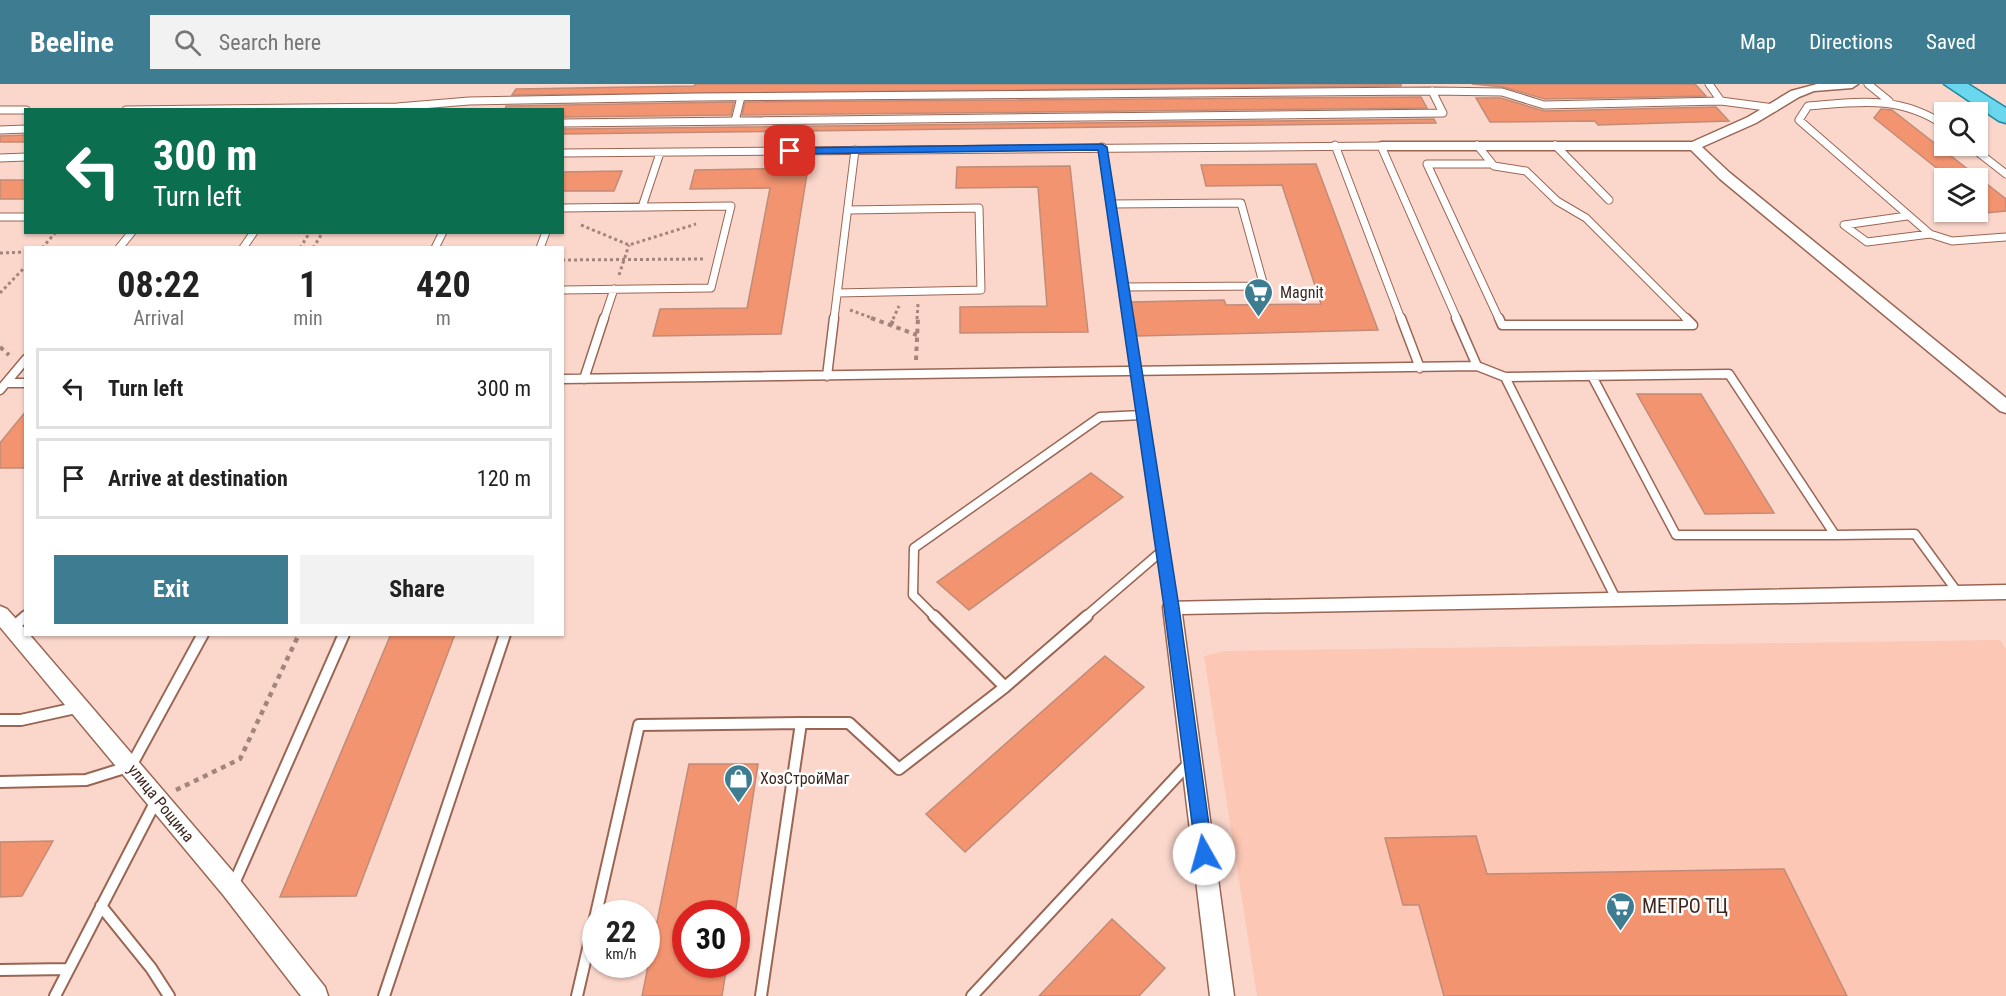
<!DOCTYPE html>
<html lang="en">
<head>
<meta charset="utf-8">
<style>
  body { margin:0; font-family:"Roboto Condensed",sans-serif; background:#f2f2f2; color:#222; height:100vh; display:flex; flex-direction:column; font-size:22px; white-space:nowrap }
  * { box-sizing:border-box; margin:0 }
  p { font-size:20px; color:#767676 }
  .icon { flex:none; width:33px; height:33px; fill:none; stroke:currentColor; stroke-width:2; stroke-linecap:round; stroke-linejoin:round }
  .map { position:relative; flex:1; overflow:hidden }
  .details { position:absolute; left:24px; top:162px; width:540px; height:390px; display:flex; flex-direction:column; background:#fff; border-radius:0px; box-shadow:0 2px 4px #0004 }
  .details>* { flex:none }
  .top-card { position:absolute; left:24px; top:24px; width:540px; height:126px; border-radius:0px; box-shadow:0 2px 4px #0004; background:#0b6e4f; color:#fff; overflow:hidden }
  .tools { position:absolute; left:1934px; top:18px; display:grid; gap:12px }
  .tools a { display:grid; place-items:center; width:54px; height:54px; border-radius:0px; background:#fff; box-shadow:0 2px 4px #0004; font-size:30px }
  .speed { position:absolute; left:582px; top:816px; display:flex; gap:12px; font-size:30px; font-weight:700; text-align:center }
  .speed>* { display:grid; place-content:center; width:78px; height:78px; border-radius:50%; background:#fff; box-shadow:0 2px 4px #0004; line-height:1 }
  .speed small { font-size:15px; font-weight:400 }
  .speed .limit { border:9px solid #d22; background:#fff; color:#111 }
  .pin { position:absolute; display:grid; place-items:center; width:51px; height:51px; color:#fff; margin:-26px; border-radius:12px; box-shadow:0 3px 9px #0006 }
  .me { position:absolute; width:66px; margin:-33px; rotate:353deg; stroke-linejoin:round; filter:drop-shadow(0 0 4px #0008) }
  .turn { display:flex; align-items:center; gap:21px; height:126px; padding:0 30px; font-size:27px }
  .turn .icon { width:78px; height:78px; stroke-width:2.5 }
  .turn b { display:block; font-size:42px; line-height:51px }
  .eta { display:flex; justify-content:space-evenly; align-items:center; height:102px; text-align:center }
  .eta b { font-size:36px; font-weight:700; line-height:42px }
  .cta { display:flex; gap:12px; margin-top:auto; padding:12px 30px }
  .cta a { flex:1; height:69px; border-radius:0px; background:#3e7d91; color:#fff; font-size:24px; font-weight:700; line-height:69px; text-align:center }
  .cta a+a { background:#f2f2f2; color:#222 }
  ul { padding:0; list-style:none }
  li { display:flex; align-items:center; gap:18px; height:81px; margin:0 12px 9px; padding:0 18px; border:3px solid #e0e0e0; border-radius:0px }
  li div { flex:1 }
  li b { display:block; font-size:22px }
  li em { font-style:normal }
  header { display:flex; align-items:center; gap:36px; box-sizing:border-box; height:84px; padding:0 30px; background:#3e7d91; color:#fff }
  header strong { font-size:28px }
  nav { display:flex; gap:33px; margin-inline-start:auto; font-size:21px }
  .search { width:420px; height:54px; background:#f2f2f2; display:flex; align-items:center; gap:15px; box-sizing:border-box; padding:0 21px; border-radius:0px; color:#767676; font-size:22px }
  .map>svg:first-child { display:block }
</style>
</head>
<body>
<header>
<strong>Beeline</strong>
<div class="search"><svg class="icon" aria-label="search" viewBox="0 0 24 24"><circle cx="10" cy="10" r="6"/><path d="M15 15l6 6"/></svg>Search here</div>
<nav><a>Map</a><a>Directions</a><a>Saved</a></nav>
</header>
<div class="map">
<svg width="2006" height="912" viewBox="0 0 2006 912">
  <rect width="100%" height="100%" fill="#fbd7cb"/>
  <path fill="#fcc7b4" d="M 2000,556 L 2006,565 L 2006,912 L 1257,912 L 1204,572 L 1224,567 Z"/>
  <path fill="#f39471" stroke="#c18b77" stroke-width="1.5" d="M 695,0 L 1401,0 L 1401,2 L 512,11 L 516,5 L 694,2 Z
    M 1472,0 L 1695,0 L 1706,12 L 1545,15 L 1503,3 Z
    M 1421,13 L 1427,24 L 742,31 L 745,18 Z
    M 1476,14 L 1501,14 L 1544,27 L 1716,23 L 1729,37 L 1598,41 L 1595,37 L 1490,38 Z
    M 734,18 L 731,31 L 562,33 L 562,26 L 505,26 L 506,22 Z
    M 1881,25 L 1892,26 L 2006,115 L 2006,127 L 1965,131 L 1961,128 L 1977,128 L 1977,94 L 1949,94 L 1874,34 Z
    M 1434,35 L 1436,39 L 562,50 L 562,45 Z
    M 26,51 L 26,58 L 0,58 L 0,52 Z
    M 1316,80 L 1378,246 L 1137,252 L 1131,218 L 1224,216 L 1226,221 L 1321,220 L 1282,101 L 1206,102 L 1201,81 Z
    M 1070,82 L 1088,248 L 960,249 L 960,223 L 1047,222 L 1038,103 L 956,104 L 957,83 Z
    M 808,84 L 781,250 L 653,252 L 660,225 L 747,224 L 770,104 L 690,105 L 695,86 Z
    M 622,87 L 614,107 L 562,107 L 562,88 Z
    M 0,96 L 26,96 L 26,115 L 0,115 Z
    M 1637,310 L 1701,310 L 1774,429 L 1705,430 Z
    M 26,327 L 26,384 L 0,384 L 0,359 Z
    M 1091,389 L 1123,413 L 969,526 L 937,498 Z
    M 391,550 L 455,550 L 356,812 L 280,813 Z
    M 1105,572 L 1144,603 L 965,768 L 926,730 Z
    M 689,680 L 758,680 L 735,830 L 686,830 L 686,880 L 727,880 L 722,912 L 642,912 Z
    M 1476,752 L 1487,790 L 1784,785 L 1847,912 L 1444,912 L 1419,821 L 1403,821 L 1385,754 Z
    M 53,757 L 22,812 L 0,813 L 0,758 Z
    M 1112,835 L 1165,884 L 1139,912 L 1039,912 Z"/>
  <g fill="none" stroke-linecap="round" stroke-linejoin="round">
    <defs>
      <path id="lane-far2" d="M 1709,0 L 1721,17
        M 1868,0 L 1889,17
        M 0,26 L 26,26
        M 126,26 L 397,23 L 469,17 L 697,13 L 1432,7 L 1502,8 L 1544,21 L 1721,17 L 1774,24
        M 735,37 L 741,13
        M 562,39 L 1443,29 L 1432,7
        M 1944,41 C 1899,11 1859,18 1808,22 L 1799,36 L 1930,150 L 1952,157 L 2006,153
        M 0,46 L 26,45
        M 1335,61 L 1401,235
        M 1477,61 L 1494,82 L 1526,87 L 1557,117 L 1586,134 L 1687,235
        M 1555,61 L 1609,116
        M 1970,62 L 2006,90
        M 1102,63 L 1128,235
        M 562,69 L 1381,62 L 1457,235
        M 0,74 L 26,73
        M 1489,80 L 1427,80 L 1499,235
        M 1110,120 L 1241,119 L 1264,202 L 1123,203
        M 642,123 L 660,69
        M 562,124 L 731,122 L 711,204 L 562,206
        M 1907,132 L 1844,141 L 1867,158 L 1930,150
        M 0,133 L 26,133
        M 119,164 L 132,148
        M 243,164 L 254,148
        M 435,164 L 443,148
        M 540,164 L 546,148
        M 837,209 L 981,206 L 979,124 L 848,126
        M 604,235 L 614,205
        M 834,235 L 855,66"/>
      <path id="lane-far1" d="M 1128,234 L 1172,523
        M 1401,234 L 1420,284
        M 1456,234 L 1477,282
        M 1499,234 L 1502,241 L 1693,241 L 1686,234
        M 827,292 L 834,234
        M 1505,293 L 1616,515
        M 562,295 L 1477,282 L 1505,293 L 1729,290 L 1835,451 L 1676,451 L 1592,292
        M 584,295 L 604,234
        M 6,299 L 26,299
        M 0,306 L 26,275
        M 1835,451 L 1915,450 L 1958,509
        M 935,533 L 913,511 L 914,464 L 1100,333 L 1142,331
        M 1085,533 L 1163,466"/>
      <path id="lane" d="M 934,532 L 1005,603
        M 12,544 L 26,532
        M 0,636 L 21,636 L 80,623
        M 801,639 L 849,639 L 899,685 L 1005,603 L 1087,532
        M 0,698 L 86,696 L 131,682 L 203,550
        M 232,804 L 344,550
        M 101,822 L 151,884 L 169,912
        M 596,830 L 639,641 L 801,639 L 761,912
        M 0,886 L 68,885
        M 55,912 L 157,715
        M 384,912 L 505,550
        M 577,912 L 596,830
        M 972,912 L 1191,677"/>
      <path id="street" d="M 1817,0 L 1858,0 L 1852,4 L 1814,7 L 1799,13 L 1756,39 L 1702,63 L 1730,89 L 2006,314 L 2006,329 L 2000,327 L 1720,95 L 1691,66 L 1381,66 L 1375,62 L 1381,58 L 1692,58 L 1748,33 L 1791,7 Z
        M 2006,501 L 2006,515 L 1182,530 L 1234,912 L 1210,912 L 1163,523 L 1165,518 Z
        M 0,522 L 7,525 L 26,546 L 26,550 L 29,550 L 240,796 L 325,903 L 328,912 L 301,912 L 224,812 L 0,543 Z"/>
      <path id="primary" d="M 1944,0 L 1968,0 L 2006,24 L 2006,39 L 1999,37 Z"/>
    </defs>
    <use href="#lane-far2" stroke="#9a6654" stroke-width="9"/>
    <use href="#lane-far1" stroke="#9a6654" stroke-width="11"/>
    <use href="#lane" stroke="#9a6654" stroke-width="14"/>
    <use href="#street" stroke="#9a6654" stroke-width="3"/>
    <use href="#primary" stroke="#1b889f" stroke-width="3"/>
    <path stroke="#a3857b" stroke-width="3" stroke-dasharray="3 3" stroke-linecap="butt" d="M 581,141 L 629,161 L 696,140
      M 42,164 L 56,148
      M 300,164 L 310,148
      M 313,164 L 323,148
      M 0,169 L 26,168
      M 562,176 L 703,175
      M 619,191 L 629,161
      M 0,209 L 26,182
      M 850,226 L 875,235
      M 893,235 L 899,222
      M 917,235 L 918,220"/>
    <path stroke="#a3857b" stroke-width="4" stroke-dasharray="4.5 4.5" stroke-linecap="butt" d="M 871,234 L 917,251
      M 891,241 L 894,234
      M 0,263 L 9,271
      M 916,276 L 918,234"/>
    <path stroke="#a3857b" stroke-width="4.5" stroke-dasharray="5 5" stroke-linecap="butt" d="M 176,706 L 240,675 L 299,550"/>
    <use href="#lane-far2" stroke="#fff" stroke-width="7"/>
    <use href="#lane-far1" stroke="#fff" stroke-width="8"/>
    <use href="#lane" stroke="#fff" stroke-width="10"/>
    <use href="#street" fill="#fff" fill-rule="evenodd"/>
    <use href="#primary" fill="#6bd7ef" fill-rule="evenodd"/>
  </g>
  <path fill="#1a73e8" stroke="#114b97" stroke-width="1.5" d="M 1102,60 L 1107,63 L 1179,523 L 1213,770 L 1210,775 L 1204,778 L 1198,775 L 1196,770 L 1164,523 L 1098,66 L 790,70 L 785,67 L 790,64 Z"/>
  <defs>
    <symbol id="supermarket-pin" viewBox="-11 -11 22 30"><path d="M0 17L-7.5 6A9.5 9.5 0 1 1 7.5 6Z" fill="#3e7d91" stroke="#fff"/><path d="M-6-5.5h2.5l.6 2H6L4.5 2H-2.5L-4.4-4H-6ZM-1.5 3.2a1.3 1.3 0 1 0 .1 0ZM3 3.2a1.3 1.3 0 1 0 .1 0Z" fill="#fff"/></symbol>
    <symbol id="shop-pin" viewBox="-11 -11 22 30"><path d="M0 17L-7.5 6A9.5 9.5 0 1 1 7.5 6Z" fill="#3e7d91" stroke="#fff"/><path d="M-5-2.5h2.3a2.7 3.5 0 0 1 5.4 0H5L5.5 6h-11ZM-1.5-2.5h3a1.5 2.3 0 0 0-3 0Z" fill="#fff"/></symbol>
  </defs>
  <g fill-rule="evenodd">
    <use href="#supermarket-pin" x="1242" y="192" width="33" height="45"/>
    <use href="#shop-pin" x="722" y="678" width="33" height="45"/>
    <use href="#supermarket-pin" x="1604" y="806" width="33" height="45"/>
  </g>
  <g text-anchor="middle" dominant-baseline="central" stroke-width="5" stroke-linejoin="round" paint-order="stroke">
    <g font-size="16" fill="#3d271f" stroke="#fff" text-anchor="start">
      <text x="1280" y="208">Magnit</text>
      <text x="760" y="694">ХозСтройМаг</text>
    </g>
    <g font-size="16" fill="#3d271f" stroke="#fff">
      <text transform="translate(161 719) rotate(51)">улица Рощина</text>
    </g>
    <g font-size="20" fill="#3d271f" stroke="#fff" text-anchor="start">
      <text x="1642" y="822">МЕТРО ТЦ</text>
    </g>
  </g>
</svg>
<div class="tools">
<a><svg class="icon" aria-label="search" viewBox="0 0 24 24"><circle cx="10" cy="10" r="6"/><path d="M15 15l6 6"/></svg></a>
<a><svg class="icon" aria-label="layers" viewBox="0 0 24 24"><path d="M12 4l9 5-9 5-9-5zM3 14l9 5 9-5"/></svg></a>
</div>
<div class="speed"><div>22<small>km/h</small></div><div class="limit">30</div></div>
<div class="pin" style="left:790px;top:67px;background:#d93025"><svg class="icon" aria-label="arrive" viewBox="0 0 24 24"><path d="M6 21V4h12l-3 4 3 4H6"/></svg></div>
<svg class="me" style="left:1204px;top:770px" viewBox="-20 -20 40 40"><circle r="19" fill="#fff"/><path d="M0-13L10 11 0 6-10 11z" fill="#1a73e8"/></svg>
<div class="top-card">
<div class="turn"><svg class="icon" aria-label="left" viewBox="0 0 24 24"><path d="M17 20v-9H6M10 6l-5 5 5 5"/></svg><div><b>300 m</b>Turn left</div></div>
</div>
<section class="details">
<div class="eta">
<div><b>08:22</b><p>Arrival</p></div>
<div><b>1</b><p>min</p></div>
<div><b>420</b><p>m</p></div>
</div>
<ul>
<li><svg class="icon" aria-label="left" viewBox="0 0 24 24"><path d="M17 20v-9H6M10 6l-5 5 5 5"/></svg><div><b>Turn left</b></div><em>300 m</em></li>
<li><svg class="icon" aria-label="arrive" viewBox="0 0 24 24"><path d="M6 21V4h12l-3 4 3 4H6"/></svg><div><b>Arrive at destination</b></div><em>120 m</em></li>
</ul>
<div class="cta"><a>Exit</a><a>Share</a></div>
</section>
</div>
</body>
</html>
